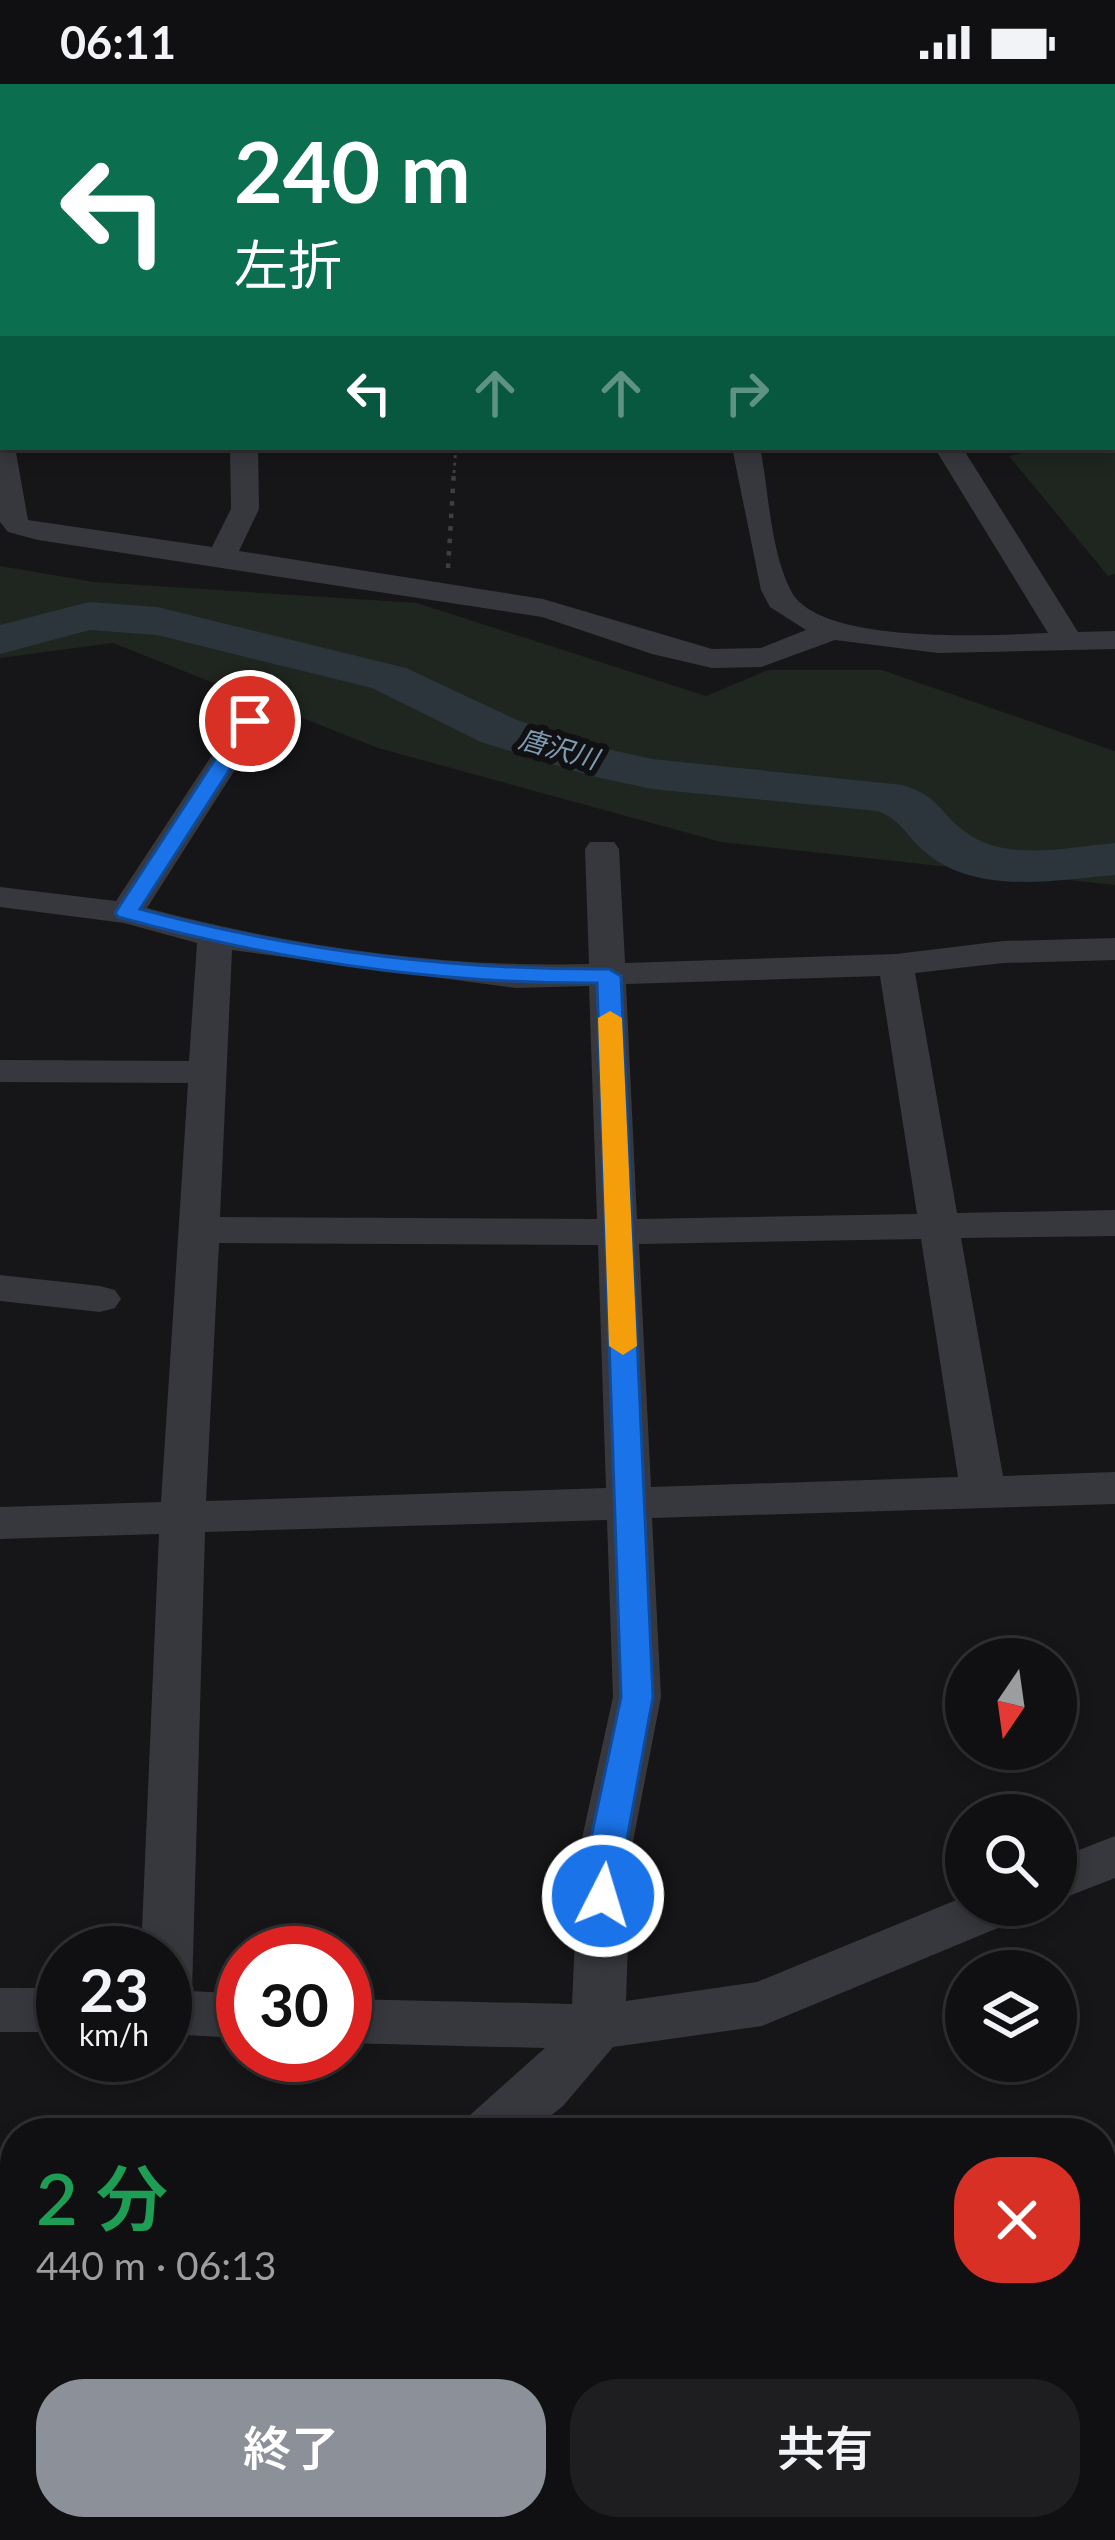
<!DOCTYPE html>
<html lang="ja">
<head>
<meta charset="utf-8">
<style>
  body { margin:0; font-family:Lato,"Noto Sans JP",sans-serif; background:#1e1e20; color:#f1f3f6; height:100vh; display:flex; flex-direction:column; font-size:45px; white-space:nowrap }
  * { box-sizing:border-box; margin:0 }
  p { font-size:39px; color:#9c9d9f }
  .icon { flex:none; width:66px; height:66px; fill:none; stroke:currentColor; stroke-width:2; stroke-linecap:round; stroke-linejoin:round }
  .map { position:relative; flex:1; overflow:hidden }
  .panel { position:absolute; left:0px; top:2034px; width:1116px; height:423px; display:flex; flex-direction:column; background:#101012; border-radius:48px 48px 0 0; box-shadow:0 6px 18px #0003,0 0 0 3px #303032 }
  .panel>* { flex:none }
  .hud { position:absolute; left:0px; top:0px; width:1116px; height:366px; box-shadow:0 6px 18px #0003,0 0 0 3px #303032; background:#0b6e4f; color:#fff; overflow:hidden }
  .needle { width:78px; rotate:193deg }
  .tools { position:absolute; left:945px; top:1554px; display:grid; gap:24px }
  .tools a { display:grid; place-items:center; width:132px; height:132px; border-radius:50%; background:#101012; box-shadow:0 6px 18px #0003,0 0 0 3px #303032; font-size:60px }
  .speed { position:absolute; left:36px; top:1842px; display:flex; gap:24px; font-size:60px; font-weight:700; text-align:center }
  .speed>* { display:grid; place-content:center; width:156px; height:156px; border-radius:50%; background:#101012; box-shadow:0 6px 18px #0003,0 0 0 3px #303032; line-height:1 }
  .speed small { font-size:30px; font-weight:400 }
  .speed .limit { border:18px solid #d22; background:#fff; color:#111 }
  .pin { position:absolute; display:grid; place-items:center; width:102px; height:102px; color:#fff; margin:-51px; border:6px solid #fff; border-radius:50%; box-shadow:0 3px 12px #0007 }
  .me { position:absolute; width:132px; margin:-66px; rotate:5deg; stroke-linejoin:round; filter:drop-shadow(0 0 9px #0008) }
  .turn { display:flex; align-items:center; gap:42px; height:252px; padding:0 36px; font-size:54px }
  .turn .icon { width:156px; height:156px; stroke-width:2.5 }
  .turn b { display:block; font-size:84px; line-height:102px }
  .lanes { display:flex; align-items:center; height:114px; padding:0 36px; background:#0003; justify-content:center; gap:60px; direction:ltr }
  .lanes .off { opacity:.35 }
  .round { display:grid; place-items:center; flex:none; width:126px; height:126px; border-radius:48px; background:#1e1e20 }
  .headline { display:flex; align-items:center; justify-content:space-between; height:204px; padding:0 36px }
  h1 { font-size:72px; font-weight:600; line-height:90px; color:#1e9e55 }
  .primary-button { display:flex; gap:24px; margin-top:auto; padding:24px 36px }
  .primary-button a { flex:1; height:138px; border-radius:48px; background:#8c9099; color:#fff; font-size:48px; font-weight:600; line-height:138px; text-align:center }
  .primary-button a+a { background:#1e1e20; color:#f1f3f6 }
  .status { display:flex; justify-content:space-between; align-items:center; height:84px; padding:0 60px; background:#101012; direction:ltr }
  .status svg { height:33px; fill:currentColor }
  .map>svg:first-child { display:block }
</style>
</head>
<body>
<div class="status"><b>06:11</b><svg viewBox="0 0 49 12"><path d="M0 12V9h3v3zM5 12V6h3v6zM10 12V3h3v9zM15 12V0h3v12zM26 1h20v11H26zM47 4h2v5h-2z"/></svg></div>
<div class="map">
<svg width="1115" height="2456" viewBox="0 0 1115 2456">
  <rect width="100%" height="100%" fill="#161618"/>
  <path fill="#1e261f" d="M 794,0 L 1115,0 L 1115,241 L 1113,3 L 791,3 Z
    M 1115,336 L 1115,490 L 1108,492 L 1009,372 L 1049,363 L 1113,363 Z
    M 0,482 L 94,498 L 417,519 L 706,612 L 768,586 L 882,586 L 1115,667 L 1115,801 L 721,758 L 378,664 L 113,559 L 0,574 Z"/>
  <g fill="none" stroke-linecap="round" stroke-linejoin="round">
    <path fill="#2c353c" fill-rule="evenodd" d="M 89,518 L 157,523 L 406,584 L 517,636 L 603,664 L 652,675 L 903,701 C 941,714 936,725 964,747 C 1005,779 1067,763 1115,759 L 1115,791 C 1055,796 977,812 925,768 C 907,753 901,735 877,727 L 652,705 L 591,692 L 481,658 L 372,604 L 157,551 L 90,546 L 0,570 L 0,541 Z"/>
    <path stroke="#3d3f44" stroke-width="3" stroke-dasharray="3 4.5" stroke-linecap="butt" d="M 454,389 L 456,363"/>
    <path stroke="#3d3f44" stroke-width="4.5" stroke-dasharray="4.5 8" stroke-linecap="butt" d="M 448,484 L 454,386"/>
    <path fill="#37383d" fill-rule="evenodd" d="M 215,0 L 235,0 L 238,3 L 216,3 Z
      M 689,0 L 711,0 L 714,3 L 691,3 Z
      M 3,108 L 3,129 L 0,130 L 0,109 Z
      M 0,225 L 3,225 L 0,259 Z
      M 0,289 L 3,289 L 3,305 L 0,305 Z
      M 0,347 L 3,363 L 15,363 L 28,436 L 212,463 L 231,425 L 230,363 L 258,363 L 259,425 L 239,467 L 543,515 L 712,565 L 761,564 L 806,546 L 770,523 L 761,506 L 732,363 L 760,363 C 769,408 770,466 791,507 C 820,562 993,551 1048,549 L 934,363 L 962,363 L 1078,548 L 1115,547 L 1115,565 L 938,569 L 835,556 L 761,583 L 712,584 L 652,570 L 542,533 L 38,456 L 8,448 L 0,438 Z
      M 250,627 L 266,637 L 147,824 C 288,862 443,884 589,880 L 585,765 L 590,758 L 614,758 L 619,765 L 625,879 L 896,870 L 1003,857 L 1115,854 L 1115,876 L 1003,879 L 915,889 L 957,1129 L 1115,1126 L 1115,1152 L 961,1154 L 1003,1392 L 1115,1388 L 1115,1420 L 652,1434 L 661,1613 L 631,1768 L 626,1917 L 757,1898 L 966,1812 L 966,1821 L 1025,1821 L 1017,1836 L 762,1942 L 613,1963 L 563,2022 L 529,2049 L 461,2049 L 469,2032 L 545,1964 L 345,1959 L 345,1915 L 572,1920 L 579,1768 L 613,1613 L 607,1436 L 205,1448 L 192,1907 L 243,1910 L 243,1954 L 165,1950 L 165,1869 L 141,1869 L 159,1450 L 0,1455 L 0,1423 L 161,1418 L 188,999 L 0,998 L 0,976 L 189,977 L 197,859 L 124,839 L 0,823 L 0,803 L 116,817 L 239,630 ZM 232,866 L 516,904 L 589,902 L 597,1135 L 220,1133 ZM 880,892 L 917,1130 L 637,1135 L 626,900 ZM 921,1155 L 958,1393 L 651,1403 L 639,1160 ZM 219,1159 L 598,1161 L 606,1404 L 206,1417 Z
      M 0,1191 L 100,1202 L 115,1206 L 121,1215 L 115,1224 L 100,1228 L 0,1217 Z
      M 1115,1752 L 1115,1794 L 1056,1817 L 1056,1775 Z
      M 0,1904 L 63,1904 L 63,1948 L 0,1948 Z
      M 78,2442 L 143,2442 L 137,2456 L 71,2456 Z"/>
  </g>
  <path fill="#1a73e8" stroke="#114b97" stroke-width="3" d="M 250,631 L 261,637 L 140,825 C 292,866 451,886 609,885 L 621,892 L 653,1613 L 615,1821 L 603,1825 L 591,1821 L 586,1812 L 588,1768 L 621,1613 L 597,899 C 436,900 274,876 118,833 L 115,829 L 240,637 Z"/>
  <path fill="#f59e0b" d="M 610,927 L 622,934 L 637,1262 L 623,1271 L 609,1262 L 598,934 Z"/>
  <g text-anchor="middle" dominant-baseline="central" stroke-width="12" stroke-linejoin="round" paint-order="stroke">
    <g font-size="27" font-style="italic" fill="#7f9bb3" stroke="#111113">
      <text transform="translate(559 664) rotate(16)">唐沢川</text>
    </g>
  </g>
</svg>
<div class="tools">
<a><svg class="needle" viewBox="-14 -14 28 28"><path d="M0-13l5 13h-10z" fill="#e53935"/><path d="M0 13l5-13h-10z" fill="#9c9d9f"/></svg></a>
<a><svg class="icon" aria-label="search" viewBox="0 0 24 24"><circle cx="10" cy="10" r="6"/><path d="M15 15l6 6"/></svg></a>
<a><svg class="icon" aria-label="layers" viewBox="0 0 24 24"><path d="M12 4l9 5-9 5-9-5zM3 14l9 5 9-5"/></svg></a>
</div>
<div class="speed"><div>23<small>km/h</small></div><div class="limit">30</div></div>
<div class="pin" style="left:250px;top:637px;background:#d93025"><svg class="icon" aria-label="arrive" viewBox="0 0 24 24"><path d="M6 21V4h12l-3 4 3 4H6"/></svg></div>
<svg class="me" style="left:603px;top:1812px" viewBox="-20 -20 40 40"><circle r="17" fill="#1a73e8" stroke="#fff" stroke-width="3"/><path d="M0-11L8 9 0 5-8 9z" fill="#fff"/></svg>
<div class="hud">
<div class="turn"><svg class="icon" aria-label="left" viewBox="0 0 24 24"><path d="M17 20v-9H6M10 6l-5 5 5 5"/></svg><div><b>240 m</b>左折</div></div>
<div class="lanes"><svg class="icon" aria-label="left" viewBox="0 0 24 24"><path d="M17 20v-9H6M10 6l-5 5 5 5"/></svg><svg class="icon off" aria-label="ahead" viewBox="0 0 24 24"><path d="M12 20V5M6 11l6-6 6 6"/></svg><svg class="icon off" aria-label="ahead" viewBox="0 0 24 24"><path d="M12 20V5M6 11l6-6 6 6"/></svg><svg class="icon off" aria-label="right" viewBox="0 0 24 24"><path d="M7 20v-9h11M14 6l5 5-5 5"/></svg></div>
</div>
<section class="panel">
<div class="headline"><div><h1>2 分</h1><p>440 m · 06:13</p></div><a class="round" style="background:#d93025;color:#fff"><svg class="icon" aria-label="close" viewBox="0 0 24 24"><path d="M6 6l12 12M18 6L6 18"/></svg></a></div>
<div class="primary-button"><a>終了</a><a>共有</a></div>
</section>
</div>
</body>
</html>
